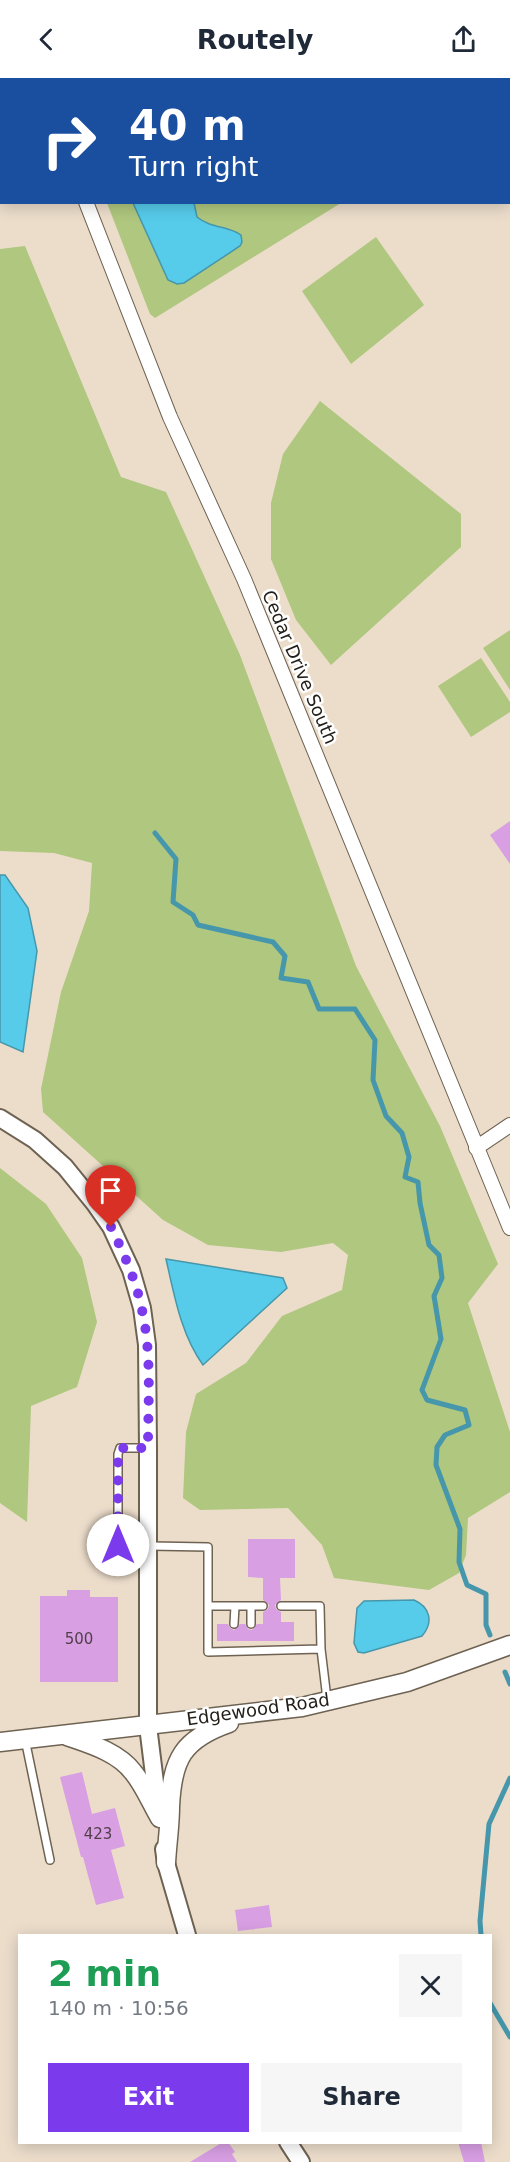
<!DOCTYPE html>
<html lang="en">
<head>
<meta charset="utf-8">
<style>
  body { margin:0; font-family:"DejaVu Sans",sans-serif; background:#f6f6f7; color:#1f2937; height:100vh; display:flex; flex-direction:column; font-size:22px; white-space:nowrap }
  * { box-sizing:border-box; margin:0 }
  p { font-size:20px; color:#747a83 }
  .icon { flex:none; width:33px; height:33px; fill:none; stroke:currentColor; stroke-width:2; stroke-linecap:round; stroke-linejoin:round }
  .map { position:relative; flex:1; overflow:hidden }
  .sheet { position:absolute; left:18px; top:1856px; width:474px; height:210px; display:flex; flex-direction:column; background:#fff; border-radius:0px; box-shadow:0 3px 15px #0003 }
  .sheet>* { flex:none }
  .banner { position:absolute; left:0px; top:0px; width:510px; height:126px; box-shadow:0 3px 15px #0003; background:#1a4fa0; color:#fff; overflow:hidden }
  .pin { position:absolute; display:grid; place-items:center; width:51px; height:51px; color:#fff; margin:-62px -26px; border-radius:50% 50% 50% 0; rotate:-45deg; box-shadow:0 0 6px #0007 }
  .pin .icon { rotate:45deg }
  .me { position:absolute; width:66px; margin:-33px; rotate:0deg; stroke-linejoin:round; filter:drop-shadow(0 0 4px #0008) }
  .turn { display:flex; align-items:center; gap:21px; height:126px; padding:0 30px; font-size:27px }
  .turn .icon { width:78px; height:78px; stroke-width:2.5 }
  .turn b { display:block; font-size:42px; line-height:51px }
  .round { display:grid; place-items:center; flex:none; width:63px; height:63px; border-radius:0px; background:#f6f6f7 }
  .headline { display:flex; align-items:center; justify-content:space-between; height:102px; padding:0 30px }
  h1 { font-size:36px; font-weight:800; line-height:45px; color:#1e9e55 }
  .action { display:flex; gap:12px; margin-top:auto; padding:12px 30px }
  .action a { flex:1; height:69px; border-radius:0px; background:#7c3aed; color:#fff; font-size:24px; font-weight:800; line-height:69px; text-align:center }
  .action a+a { background:#f6f6f7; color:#1f2937 }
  header { display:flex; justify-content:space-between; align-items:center; height:78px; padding:0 30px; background:#fff; font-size:27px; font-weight:800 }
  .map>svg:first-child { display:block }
</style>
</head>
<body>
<header><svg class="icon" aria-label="back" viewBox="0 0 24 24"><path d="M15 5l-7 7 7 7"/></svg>Routely<svg class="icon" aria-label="share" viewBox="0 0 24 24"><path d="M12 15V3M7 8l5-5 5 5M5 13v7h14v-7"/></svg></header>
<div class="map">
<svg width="510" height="2084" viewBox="0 0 510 2084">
  <rect width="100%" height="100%" fill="#ecddcb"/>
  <path fill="#afc77e" d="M 96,0 L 390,0 L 96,2 Z
    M 107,125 L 341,125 L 155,240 L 150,236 Z
    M 376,159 L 424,227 L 351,286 L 302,213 Z
    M 25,168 L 121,399 L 166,414 L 240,577 L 356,888 L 440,1048 L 498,1186 L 468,1225 L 510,1354 L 510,1414 L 468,1440 L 466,1477 L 459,1495 L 429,1512 L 334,1500 L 322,1467 L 288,1430 L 200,1432 L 183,1420 L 186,1354 L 196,1316 L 246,1285 L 282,1238 L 342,1212 L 348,1177 L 333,1165 L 281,1174 L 208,1167 L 163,1142 L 43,1034 L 41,1011 L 61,914 L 89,833 L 92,785 L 54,775 L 0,773 L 0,171 Z
    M 320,323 L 461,436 L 461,469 L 331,587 L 296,542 L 271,481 L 271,425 L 283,376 Z
    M 510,552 L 510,612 L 483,570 Z
    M 481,580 L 510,624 L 510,634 L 471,659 L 438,608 Z
    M 0,1090 L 46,1126 L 82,1180 L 97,1244 L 77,1309 L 31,1328 L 27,1444 L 0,1425 Z"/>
  <path fill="#56cbea" stroke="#4697ab" stroke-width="1.5" d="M 133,125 L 194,125 L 197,139 C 212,151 226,147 241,157 L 242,164 L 240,168 L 184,205 L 177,206 L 168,202 Z
    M 0,797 L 5,797 L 28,830 L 37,873 L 23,974 L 0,964 Z
    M 166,1181 L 283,1200 L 287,1210 L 203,1287 C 181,1257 174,1216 166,1181 Z
    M 414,1522 C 430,1529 434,1544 422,1558 L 364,1575 L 358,1574 L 354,1565 L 357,1530 L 364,1523 Z"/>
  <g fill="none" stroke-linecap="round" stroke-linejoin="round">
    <path stroke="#4697ab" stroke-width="5" d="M 155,755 L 176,781 L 173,824 L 193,837 L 198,847 L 273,864 L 285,878 L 281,900 L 308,904 L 319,931 L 355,931 L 375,962 L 373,1002 L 386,1038 L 402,1055 L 409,1079 L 405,1099 L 418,1104 L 420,1125 L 429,1167 L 439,1177 L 442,1200 L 434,1218 L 441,1261 L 422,1312 L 427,1322 L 465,1332 L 469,1347 L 445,1357 L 437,1369 L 436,1387 L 460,1451 L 459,1484 L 467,1507 L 486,1516 L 486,1547 L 490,1557
      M 505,1594 L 510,1606
      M 481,1857 L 480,1843 L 489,1746 L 510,1700
      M 490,1925 L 510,1959"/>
  </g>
  <path fill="#d89fe3" d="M 510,743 L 510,786 L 490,757 Z
    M 248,1461 L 295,1461 L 295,1500 L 280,1500 L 281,1522 L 275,1527 L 276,1531 L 281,1534 L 281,1544 L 294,1544 L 294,1563 L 217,1563 L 217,1546 L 228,1546 L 230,1550 L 234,1552 L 240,1546 L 245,1546 L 248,1551 L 252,1552 L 257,1546 L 263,1546 L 263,1534 L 268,1531 L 269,1527 L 263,1522 L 263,1500 L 248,1499 Z
    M 67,1512 L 90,1512 L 90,1519 L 118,1519 L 118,1604 L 40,1604 L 40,1518 L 67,1518 Z
    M 82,1694 L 92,1736 L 115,1730 L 125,1768 L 111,1772 L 124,1820 L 96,1827 L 83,1779 L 81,1779 L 60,1699 Z
    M 269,1827 L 272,1849 L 238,1853 L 235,1832 Z
    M 223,2064 L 228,2064 L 235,2074 L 232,2076 L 237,2084 L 190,2084 Z
    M 458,2064 L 481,2064 L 485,2084 L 464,2084 Z"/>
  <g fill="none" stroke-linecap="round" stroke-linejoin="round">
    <defs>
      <path id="service" d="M 150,1468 L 208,1469 L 208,1574 L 321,1571 L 327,1621
        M 118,1489 L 118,1376 L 120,1370 L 148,1370
        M 209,1528 L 263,1528
        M 251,1528 L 251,1546
        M 281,1528 L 320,1528 L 321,1571
        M 234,1546 L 235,1528
        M 25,1661 L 50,1782"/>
      <path id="minor" d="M 76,2 L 77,0
        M 86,124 L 170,339 L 244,501 L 510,1150
        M 476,1070 L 510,1047"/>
      <path id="tertiary" d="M 0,1040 L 35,1062 L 65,1089 L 95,1126 L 111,1149 L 131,1192 L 142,1230 L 147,1267 L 148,1370 L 148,1648 L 159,1737
        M 164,1771 L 166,1785 L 187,1857
        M 288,2064 L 301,2084"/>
      <path id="secondary" d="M 67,1658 C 90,1666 118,1674 133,1694 C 144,1707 151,1725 160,1740
        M 0,1664 L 302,1629 L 407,1604 L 510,1567
        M 166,1785 C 167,1766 170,1747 170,1729 C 172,1681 183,1661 229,1645"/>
    </defs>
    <use href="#service" stroke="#6e6252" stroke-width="10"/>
    <use href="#minor" stroke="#6e6252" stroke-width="16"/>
    <use href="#tertiary" stroke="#6e6252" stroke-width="20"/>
    <use href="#secondary" stroke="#6e6252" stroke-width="21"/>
    <use href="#service" stroke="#fff" stroke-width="7"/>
    <use href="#minor" stroke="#fff" stroke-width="14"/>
    <use href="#tertiary" stroke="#fff" stroke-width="16"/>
    <use href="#secondary" stroke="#fff" stroke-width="18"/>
  </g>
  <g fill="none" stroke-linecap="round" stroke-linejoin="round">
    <path stroke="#7c3aed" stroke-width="10" stroke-dasharray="0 18" d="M 111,1149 C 124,1176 136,1202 142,1232 C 152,1276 148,1325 148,1370 L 120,1370 L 118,1376 L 118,1467"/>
  </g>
  <g text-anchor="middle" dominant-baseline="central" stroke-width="5" stroke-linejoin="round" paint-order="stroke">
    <g font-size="15" fill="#503e4a">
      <text x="79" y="1561">500</text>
      <text x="98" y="1756">423</text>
    </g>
    <g font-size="18" fill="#221d17" stroke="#fff">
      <text transform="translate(300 589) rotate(67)">Cedar Drive South</text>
      <text transform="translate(258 1631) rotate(-8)">Edgewood Road</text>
    </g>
  </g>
</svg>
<div class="pin" style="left:111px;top:1149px;background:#d93025"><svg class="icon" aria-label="arrive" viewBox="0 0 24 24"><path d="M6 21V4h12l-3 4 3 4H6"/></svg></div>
<svg class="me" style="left:118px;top:1467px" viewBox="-20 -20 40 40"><circle r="19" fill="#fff"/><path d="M0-13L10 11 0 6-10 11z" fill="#7c3aed"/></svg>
<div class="banner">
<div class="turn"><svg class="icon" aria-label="right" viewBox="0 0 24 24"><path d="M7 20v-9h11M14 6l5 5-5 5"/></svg><div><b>40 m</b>Turn right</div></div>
</div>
<section class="sheet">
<div class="headline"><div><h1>2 min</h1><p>140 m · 10:56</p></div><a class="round"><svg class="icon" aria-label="close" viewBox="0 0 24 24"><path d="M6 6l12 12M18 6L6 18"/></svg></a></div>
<div class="action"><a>Exit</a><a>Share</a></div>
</section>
</div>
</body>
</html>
